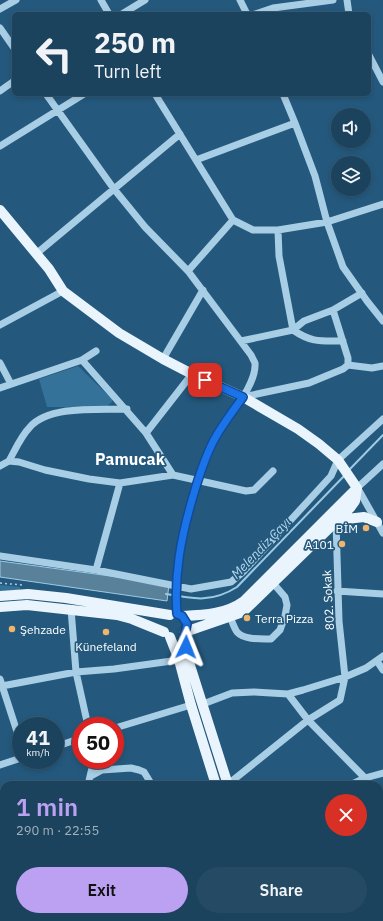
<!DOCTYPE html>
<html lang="en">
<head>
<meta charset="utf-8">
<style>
  body { margin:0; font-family:"IBM Plex Sans",sans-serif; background:#244a64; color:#f1f3f6; height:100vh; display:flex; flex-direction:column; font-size:15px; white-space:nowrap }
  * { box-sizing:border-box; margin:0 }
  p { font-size:13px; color:#a0b0bc }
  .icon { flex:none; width:22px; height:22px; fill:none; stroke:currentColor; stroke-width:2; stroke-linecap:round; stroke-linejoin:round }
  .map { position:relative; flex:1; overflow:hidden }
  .drawer { position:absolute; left:0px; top:781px; width:383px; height:140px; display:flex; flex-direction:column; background:#1b435e; border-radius:12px 12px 0 0; box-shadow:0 2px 6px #0003,0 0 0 1px #395c73 }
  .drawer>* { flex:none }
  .top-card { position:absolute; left:12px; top:12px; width:359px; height:84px; border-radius:6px; box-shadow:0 2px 6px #0003,0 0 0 1px #395c73; background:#1b435e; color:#f1f3f6; overflow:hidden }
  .fabs { position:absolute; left:331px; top:108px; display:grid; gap:8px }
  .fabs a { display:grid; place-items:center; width:40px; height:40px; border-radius:50%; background:#1b435e; box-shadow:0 2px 6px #0003,0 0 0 1px #395c73; font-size:20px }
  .speed { position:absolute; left:12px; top:717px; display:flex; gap:8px; font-size:20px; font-weight:700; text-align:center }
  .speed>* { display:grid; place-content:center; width:52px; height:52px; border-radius:50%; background:#1b435e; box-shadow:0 2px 6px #0003,0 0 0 1px #395c73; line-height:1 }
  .speed small { font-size:10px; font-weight:400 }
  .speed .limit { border:6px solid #d22; background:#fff; color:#111 }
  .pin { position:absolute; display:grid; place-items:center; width:34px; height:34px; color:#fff; margin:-17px; border-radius:8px; box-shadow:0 2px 6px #0006 }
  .me { position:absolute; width:44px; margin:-22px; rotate:2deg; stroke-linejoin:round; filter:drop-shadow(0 0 3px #0008) }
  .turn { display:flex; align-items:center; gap:14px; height:84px; padding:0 16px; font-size:18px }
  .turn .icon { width:52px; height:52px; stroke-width:2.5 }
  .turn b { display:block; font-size:28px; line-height:34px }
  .round { display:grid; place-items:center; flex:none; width:42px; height:42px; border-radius:21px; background:#244a64 }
  .overview { display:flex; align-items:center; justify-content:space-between; height:68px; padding:0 16px }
  h1 { font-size:24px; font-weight:600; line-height:30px; color:#bca0f2 }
  .cta { display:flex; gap:8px; margin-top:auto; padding:8px 16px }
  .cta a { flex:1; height:46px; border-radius:24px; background:#bca0f2; color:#111; font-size:16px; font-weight:600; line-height:46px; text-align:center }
  .cta a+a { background:#244a64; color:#f1f3f6 }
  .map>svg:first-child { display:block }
</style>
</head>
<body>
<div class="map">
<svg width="383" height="921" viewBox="0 0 383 921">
  <rect width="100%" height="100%" fill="#24597d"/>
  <path fill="#347299" d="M 78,366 L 112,399 L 112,402 L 106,407 L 47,407 L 39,379 Z
    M 0,585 L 20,587 L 20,591 L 0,592 Z"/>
  <path fill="#5a819a" stroke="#9ccbe7" d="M 0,561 L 169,584 L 167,601 L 0,577 Z"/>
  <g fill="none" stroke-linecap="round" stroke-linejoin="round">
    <path stroke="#9ccbe7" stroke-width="2" d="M 349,470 L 383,435
      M 166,594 C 193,599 212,603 237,587 L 345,475"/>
    <path stroke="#a8cee6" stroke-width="1.5" stroke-dasharray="2 3" stroke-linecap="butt" d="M 0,583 L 22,585"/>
    <path stroke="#a8cee6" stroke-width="7" d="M 101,0 L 109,14
      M 240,0 L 247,14
      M 347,0 L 349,14
      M 0,9 L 16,0
      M 122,14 L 145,0
      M 255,14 L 273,8 L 333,0
      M 0,28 L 14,48
      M 369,55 L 383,82
      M 0,91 L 14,81
      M 46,94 L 114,189 L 145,227 L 188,271 L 233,220 L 155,94
      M 0,146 L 84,94
      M 196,160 L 295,123
      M 383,204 L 327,222 L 343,267 L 367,301 L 383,321
      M 233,220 L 253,230 L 278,230 L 327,222 L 315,176 L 295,123 L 283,94
      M 278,230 L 279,256 L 293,330 L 304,321 L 333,310
      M 36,254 L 180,134
      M 0,325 L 63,291
      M 241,341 L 293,330 C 312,343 321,341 343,341
      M 163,359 L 203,290
      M 82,360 L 146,433 L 173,475
      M 0,363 L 11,384
      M 348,365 L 348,358 L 333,310 L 362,293
      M 0,388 L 82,360 L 96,351
      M 243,397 L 309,383 L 343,369 L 348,365 L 372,368 L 383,366
      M 146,433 L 192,374
      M 9,461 C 15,450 21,436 30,427 C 49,405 99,410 127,409
      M 0,466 L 9,461 L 19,462 L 45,470 L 89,479 L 120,483 L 173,475 L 246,491 L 254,490 L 273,471
      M 357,487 L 383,533
      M 357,488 L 383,464
      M 0,556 L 96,570 L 191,589 L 231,582 L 244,571 L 331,476 L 338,460 L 383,419
      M 96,570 L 120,483
      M 337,591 L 383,594
      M 71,609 L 76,672 L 88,726
      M 177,614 C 174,573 181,539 192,500 C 198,479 204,459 214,440 C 224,420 257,387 255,363 C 254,361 252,357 251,355 L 188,271
      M 230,617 C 232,621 234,628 237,632 C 244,640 261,639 271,639 L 280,630 L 285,616 L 287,605 L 285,597 L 273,583
      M 377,661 L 383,670
      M 0,679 L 21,744
      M 2,686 L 76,672 L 114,669 L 179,660
      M 288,694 L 308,720 L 365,778
      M 203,704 L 232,693 L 254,692 L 288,694 L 303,690 L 345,677 L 366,668 L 383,656
      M 115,728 L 191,705
      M 55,747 L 81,738
      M 0,765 L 21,758
      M 91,776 L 102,770 L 131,768 L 139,770 L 144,772 L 152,785
      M 89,785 C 88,776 94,770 92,760
      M 227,785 L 308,720 L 340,700 L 345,677 L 339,621 L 336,522
      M 350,785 L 365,778 L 383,773
      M 0,841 L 4,840
      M 379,869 L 383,866
      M 0,915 L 4,913
      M 125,917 L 128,921
      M 373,917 L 376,921
      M 180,921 L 181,917
      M 300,921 L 311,917"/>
    <path stroke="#e9f4fd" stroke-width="10" d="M 0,210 L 49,269 L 63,291 L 119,333 L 163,359 L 192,374 L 243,397 L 298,429 L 319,444 L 338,460 L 355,485
      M 338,520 L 364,517 L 377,522
      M 0,596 L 28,594 L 66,598 L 170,615
      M 0,607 L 27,605 L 117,615 L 132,619 L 164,632
      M 183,616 C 205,615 226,614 244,601 L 357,488
      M 185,632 L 243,612 L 350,508 L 355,501 L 357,488
      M 184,634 L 188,659 L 228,785
      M 170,637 L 179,660 L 191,705 L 216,785
      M 255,917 L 255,921
      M 266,917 L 266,921"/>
  </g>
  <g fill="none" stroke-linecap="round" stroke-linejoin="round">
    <defs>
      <path id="route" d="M 186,647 L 184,634 L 186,629 L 187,624 L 182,616 L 177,614 C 174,574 181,538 192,500 C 198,479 204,459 214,440 C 222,425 233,411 243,397 L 205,380"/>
    </defs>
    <use href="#route" stroke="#114b97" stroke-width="10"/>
    <use href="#route" stroke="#1a73e8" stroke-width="7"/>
  </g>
  <g fill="#f0b46c" stroke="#24597d" stroke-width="1.5">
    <circle cx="366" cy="528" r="4"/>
    <circle cx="342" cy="544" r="4"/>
    <circle cx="247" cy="618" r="4"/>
    <circle cx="12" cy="629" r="4"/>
    <circle cx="106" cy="632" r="4"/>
  </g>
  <g text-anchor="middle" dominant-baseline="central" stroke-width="3.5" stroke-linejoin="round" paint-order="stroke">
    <g font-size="12" fill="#fff" stroke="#24597d" text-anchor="end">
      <text x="358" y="528">BİM</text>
      <text x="334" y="544">A101</text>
      <text x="255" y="618" text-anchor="start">Terra Pizza</text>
      <text x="20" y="629" text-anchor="start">Şehzade</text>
      <text x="106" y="646" text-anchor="middle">Künefeland</text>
    </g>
    <g font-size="12" fill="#fff" stroke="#24597d">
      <text transform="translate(328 600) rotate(-93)">802. Sokak</text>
    </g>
    <g font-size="13" font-style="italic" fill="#b3d7ed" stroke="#24597d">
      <text transform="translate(261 548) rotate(-46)">Melendiz Çayı</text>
    </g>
    <g font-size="16" font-weight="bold" fill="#fff" stroke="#24597d">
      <text x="130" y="459">Pamucak</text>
    </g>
  </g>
</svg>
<div class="fabs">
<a><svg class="icon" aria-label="sound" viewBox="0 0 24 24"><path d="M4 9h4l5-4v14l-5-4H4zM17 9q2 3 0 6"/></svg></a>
<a><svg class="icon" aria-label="layers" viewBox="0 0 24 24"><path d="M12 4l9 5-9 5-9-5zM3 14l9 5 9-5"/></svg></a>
</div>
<div class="speed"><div>41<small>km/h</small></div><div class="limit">50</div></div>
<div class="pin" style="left:205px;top:380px;background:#d93025"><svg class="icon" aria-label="arrive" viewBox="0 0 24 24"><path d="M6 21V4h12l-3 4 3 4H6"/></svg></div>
<svg class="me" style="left:186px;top:647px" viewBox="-20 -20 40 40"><path d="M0-17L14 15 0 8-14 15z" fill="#1a73e8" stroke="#fff" stroke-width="4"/></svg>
<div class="top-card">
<div class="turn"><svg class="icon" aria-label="left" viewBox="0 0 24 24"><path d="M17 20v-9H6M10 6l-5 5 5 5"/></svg><div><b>250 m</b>Turn left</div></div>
</div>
<section class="drawer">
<div class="overview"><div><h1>1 min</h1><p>290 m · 22:55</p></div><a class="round" style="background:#d93025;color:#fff"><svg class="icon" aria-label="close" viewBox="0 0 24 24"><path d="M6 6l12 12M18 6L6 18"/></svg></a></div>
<div class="cta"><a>Exit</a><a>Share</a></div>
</section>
</div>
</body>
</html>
